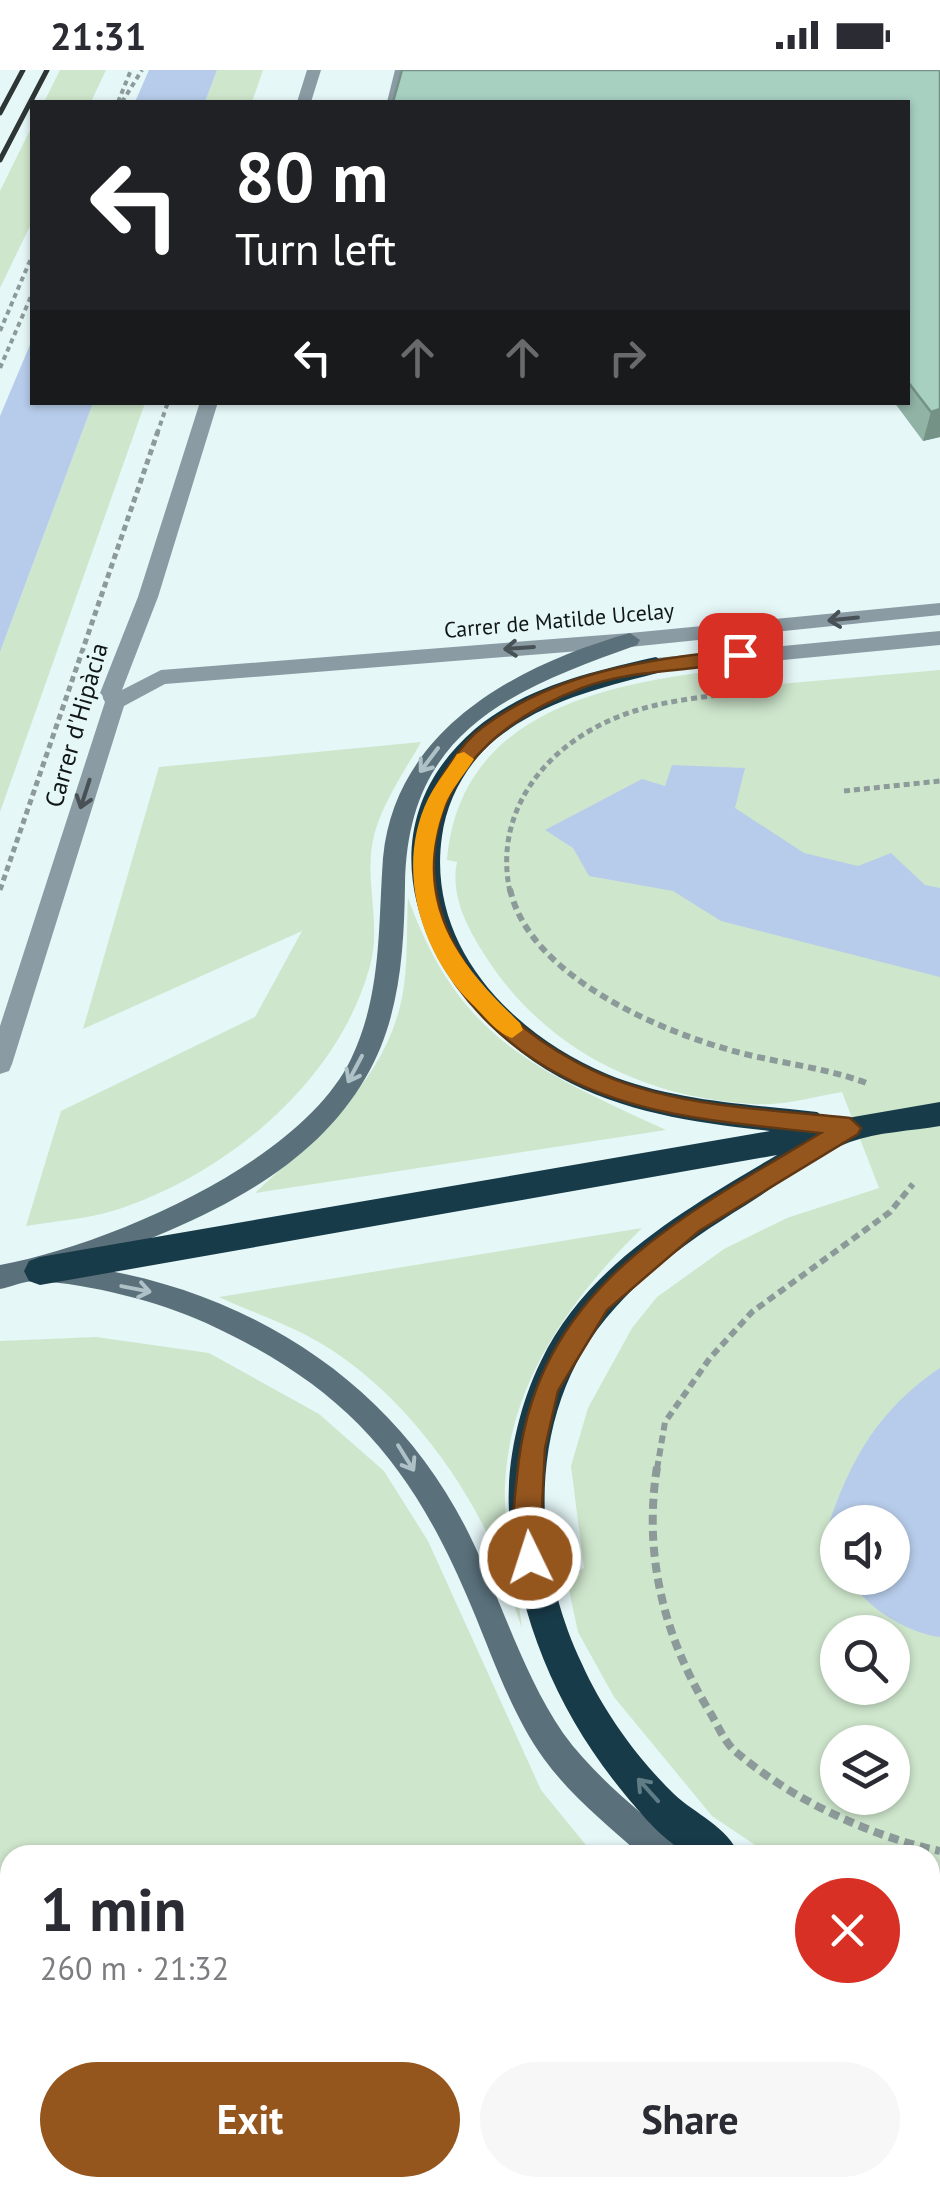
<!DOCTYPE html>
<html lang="en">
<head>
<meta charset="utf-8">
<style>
  body { margin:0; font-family:"PT Sans",sans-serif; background:#f7f7f7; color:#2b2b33; height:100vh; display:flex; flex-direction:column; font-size:38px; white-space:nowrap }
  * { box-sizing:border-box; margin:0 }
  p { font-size:32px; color:#7c7c81 }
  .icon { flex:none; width:55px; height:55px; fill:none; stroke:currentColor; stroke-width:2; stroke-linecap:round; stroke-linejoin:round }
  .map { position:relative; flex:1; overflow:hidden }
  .drawer { position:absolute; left:0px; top:1775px; width:940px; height:352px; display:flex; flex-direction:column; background:#fff; border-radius:30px 30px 0 0; box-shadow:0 2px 8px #0004 }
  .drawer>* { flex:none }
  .top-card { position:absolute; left:30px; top:30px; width:880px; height:305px; border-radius:0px; box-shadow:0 2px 8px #0004; background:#202124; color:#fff; overflow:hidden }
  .tools { position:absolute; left:820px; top:1435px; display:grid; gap:20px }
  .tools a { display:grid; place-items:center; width:90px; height:90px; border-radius:50%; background:#fff; box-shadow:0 2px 8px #0004; font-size:50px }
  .pin { position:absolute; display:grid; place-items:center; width:85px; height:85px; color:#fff; margin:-42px; border-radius:20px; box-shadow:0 5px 15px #0006 }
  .me { position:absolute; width:110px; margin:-55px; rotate:356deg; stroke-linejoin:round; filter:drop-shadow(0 0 8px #0008) }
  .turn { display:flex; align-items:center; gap:35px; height:210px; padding:0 40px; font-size:45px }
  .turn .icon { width:130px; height:130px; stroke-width:2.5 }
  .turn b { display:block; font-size:70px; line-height:85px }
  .lanes { display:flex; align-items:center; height:95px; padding:0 40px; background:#0003; justify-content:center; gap:50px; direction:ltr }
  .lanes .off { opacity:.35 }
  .round { display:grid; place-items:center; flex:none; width:105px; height:105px; border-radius:52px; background:#f7f7f7 }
  .overview { display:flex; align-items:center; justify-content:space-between; height:170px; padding:0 40px }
  h1 { font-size:60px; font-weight:700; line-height:75px }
  .action { display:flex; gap:20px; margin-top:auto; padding:20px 40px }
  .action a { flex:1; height:115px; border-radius:60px; background:#95561e; color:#fff; font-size:40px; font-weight:700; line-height:115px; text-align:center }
  .action a+a { background:#f7f7f7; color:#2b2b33 }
  .status { display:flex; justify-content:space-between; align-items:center; height:70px; padding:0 50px; background:#fff; direction:ltr }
  .status svg { height:28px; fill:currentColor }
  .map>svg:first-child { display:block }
</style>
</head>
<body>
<div class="status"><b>21:31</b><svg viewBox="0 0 49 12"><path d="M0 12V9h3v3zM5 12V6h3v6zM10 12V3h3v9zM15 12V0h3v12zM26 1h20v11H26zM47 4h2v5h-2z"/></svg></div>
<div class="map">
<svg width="940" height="2127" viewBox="0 0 940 2127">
  <rect width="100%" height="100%" fill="#e6f7f8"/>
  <path fill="#cee6cc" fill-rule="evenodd" d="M 60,0 L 106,0 L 91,32 L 44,32 Z
    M 217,0 L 263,0 L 252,32 L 205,32 Z
    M 32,56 L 32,152 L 0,218 L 0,121 Z
    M 93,333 L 145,333 L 0,742 L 0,582 Z
    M 940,600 L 940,1848 L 930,1846 L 930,1785 L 770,1785 L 712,1746 L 614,1627 L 578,1562 L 566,1506 L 584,1498 L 571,1396 L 588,1338 L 632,1258 L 657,1227 L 724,1179 L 787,1148 L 879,1118 L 842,1022 C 813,1027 783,1036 752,1034 C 642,1027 544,979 484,884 C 467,857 450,825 457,792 L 447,790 C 459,651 586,618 704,602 L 712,620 ZM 838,1452 L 892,1452 L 892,1508 L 838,1508 ZM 838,1562 L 892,1562 L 892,1618 L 838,1618 ZM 838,1672 L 892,1672 L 892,1728 L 838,1728 Z
    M 421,672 C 403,704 378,739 372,775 C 366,816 381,856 370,896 C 338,1013 226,1104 116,1140 C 88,1149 55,1151 26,1156 L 61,1041 L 255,947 L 302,861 L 83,959 L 159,697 Z
    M 408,828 C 459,970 537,1000 666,1060 L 255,1123 C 310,1071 376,1020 398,944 C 409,908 406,865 408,828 Z
    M 642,1158 C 572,1227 510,1311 505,1414 C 503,1460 517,1512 522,1558 C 510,1525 500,1489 484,1457 C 446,1382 381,1303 304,1264 C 276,1250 247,1240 219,1227 Z
    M 96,1267 L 209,1283 L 319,1344 L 384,1401 L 428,1471 L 541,1720 L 594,1785 L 10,1785 L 10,2069 L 0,2070 L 0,1271 Z
    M 940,2101 L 940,2127 L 775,2127 L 835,2118 L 930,2118 L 930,2102 Z"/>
  <path fill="#b7ccea" d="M 149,0 L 217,0 L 205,32 L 135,32 Z
    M 32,270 L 32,332 L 93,333 L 0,582 L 0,346 Z
    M 672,695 L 745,698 L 735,738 L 804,783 L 858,796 L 891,783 L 925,815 L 940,818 L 940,907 L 721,851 L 673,821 L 589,806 L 573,778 L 545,760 L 642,709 L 665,716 Z
    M 940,1298 L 940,1567 C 910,1564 862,1536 850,1508 L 892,1508 L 892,1452 L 838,1452 L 837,1479 L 828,1457 C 850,1389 880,1338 940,1298 Z"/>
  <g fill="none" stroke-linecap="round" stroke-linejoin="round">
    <path stroke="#8d9a9a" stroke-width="4" stroke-dasharray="5 4" stroke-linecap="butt" d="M 118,32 L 131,0
      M 122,32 L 142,0
      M 0,261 L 32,186
      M 0,298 L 32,224
      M 157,364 L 168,332"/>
    <path stroke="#8d9a9a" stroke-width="5" stroke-dasharray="6 4" stroke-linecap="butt" d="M 844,721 L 940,711
      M 0,820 L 158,361
      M 510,822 C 491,734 556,664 638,640 C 673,629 710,627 745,621"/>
    <path stroke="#8d9a9a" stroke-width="6" stroke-dasharray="8 5" stroke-linecap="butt" d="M 510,819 C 529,907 663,963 741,983 C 784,994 828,998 869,1014
      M 657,1399 L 665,1352 L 710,1288 L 752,1242 L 890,1142 L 913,1114"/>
    <path stroke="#8d9a9a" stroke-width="8" stroke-dasharray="10 6" stroke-linecap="butt" d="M 657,1397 C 643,1485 664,1568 711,1644 C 718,1656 725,1673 736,1682 C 791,1729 869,1766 940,1781"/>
    <path fill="#8b9ba3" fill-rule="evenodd" d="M 395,0 L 407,0 L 400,32 L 387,32 Z"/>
    <path fill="#8b9ba3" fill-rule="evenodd" d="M 307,0 L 321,0 L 311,32 L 297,32 Z
      M 200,332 L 218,332 L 158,527 L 122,620 L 161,600 L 630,563 L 940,533 L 940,545 L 630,577 L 165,614 L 124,636 L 12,994 L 9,1001 L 0,1004 L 0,956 L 105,632 L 100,623 L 138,527 Z
      M 940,561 L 940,575 L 656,602 L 646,595 L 656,588 Z
      M 940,1949 L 940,1983 L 930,1985 L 930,1951 Z
      M 174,2118 L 264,2118 L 260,2127 L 170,2127 Z"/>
    <path fill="#5a717c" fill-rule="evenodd" d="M 630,563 L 640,570 L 637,575 C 509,621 407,661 405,815 C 404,881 400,949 366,1007 C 306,1111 186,1156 80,1196 C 247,1219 394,1311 469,1464 C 501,1529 522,1603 563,1663 C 594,1706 638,1740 677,1774 L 682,1785 L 641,1785 C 607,1755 571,1726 544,1689 C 512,1645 493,1588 472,1538 C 413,1396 348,1318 206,1253 C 157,1231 90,1214 37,1211 C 26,1210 11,1217 0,1219 L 0,1195 C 108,1175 301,1093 351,989 C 382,924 378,857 383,788 C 395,659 517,595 630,563 Z
      M 930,1898 L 940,1900 L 940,1934 L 930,1932 Z"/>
    <path fill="#183b49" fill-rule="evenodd" d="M 656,587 L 668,595 L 665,601 C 605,617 546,629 496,669 C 467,693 447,729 442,766 C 426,876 512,964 607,1004 C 673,1031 747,1034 817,1042 L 830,1051 L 940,1032 L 940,1056 C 912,1061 877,1062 850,1072 C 815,1085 778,1115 746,1135 C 699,1164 652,1196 615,1238 C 527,1334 528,1481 582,1594 C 603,1641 637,1688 674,1724 C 695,1744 728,1757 739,1785 C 725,1785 700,1790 687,1783 C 664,1771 643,1746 627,1727 C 561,1648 520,1555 510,1453 C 504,1400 518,1338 541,1291 C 587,1194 689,1137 777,1085 L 40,1215 L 29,1211 L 24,1201 L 29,1191 L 40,1187 L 770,1061 C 697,1053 624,1043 559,1007 C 435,939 345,771 475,659 C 525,617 593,601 656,587 Z
      M 930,1848 L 940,1849 L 940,1889 L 930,1888 Z"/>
    <path stroke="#2d3535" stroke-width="5" d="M 0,43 L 23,0
      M 0,90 L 47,0"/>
  </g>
  <path fill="#90b3a6" d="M 940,0 L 940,367 L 923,371 L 894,332 L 908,332 L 908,32 Z"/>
  <path fill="#759287" d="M 940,339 L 940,367 L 923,371 L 931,342 Z"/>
  <path fill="#a7d0c1" stroke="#759287" stroke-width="2.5" d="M 402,0 L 940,0 L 940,339 L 931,342 L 908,312 L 908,32 L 393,32 Z"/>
  <defs><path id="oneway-shaft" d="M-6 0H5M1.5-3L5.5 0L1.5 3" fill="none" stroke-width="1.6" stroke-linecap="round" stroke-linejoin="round" transform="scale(2.5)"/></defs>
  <g stroke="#485256">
    <use href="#oneway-shaft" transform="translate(843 549) rotate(174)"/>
    <use href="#oneway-shaft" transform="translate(519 578) rotate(176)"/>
    <use href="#oneway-shaft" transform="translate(85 724) rotate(108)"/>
  </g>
  <g stroke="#aec1c6">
    <use href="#oneway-shaft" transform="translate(429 690) rotate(127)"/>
    <use href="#oneway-shaft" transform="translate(355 999) rotate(118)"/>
    <use href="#oneway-shaft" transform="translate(136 1219) rotate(11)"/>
    <use href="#oneway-shaft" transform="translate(406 1388) rotate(58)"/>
  </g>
  <use stroke="#607d86" href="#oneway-shaft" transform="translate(648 1720) rotate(-132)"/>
  <path fill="#95561e" stroke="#613814" stroke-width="2.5" d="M 740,579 L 749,585 L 746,589 C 693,603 634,598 582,618 C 374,697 397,895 576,992 C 658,1037 758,1038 850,1048 L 861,1058 L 858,1064 L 699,1161 L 607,1240 L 558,1321 L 545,1378 L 539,1498 L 530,1501 L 521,1498 C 508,1469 514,1437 517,1407 C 533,1220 676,1150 821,1063 C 732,1053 644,1048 564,1007 C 457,953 370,824 440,710 C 451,691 465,670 483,657 C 559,600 648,590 740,579 Z"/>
  <path fill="#f59e0b" d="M 464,682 L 474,689 C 465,704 451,719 445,735 C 410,831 454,890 520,953 L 523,960 L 512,968 C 496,963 484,945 472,934 C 420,883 395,797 428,729 C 436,713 448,699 457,684 Z"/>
  <g text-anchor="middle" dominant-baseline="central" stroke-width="9" stroke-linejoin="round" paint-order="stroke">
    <g font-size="22" fill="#111717" stroke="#e6f7f8">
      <text transform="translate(559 550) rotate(-5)">Carrer de Matilde Ucelay</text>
    </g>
    <g font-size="25" fill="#111717" stroke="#e6f7f8">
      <text transform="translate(76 655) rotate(-74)">Carrer d'Hipàcia</text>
    </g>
  </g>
</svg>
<div class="tools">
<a><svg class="icon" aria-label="sound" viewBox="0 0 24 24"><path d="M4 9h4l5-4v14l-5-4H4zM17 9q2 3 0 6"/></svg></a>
<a><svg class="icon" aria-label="search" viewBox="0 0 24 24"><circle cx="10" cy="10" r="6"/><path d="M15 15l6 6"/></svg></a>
<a><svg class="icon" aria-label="layers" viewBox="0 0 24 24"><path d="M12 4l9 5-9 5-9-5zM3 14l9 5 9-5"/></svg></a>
</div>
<div class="pin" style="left:740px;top:585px;background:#d93025"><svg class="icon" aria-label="arrive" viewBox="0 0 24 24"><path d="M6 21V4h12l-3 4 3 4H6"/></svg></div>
<svg class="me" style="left:530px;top:1488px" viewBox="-20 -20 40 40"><circle r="17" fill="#95561e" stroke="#fff" stroke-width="3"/><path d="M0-11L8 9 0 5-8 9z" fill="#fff"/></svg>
<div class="top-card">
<div class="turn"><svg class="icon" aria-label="left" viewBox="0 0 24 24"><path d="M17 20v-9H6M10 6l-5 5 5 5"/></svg><div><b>80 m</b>Turn left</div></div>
<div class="lanes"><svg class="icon" aria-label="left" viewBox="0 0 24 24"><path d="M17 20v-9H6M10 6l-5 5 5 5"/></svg><svg class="icon off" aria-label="ahead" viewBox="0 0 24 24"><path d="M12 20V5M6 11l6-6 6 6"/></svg><svg class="icon off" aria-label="ahead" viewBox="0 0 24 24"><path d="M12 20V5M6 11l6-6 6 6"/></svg><svg class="icon off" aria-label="right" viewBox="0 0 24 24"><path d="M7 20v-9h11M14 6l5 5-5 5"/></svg></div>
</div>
<section class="drawer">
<div class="overview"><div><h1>1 min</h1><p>260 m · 21:32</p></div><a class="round" style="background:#d93025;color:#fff"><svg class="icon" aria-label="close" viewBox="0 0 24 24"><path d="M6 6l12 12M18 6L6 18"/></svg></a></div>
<div class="action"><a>Exit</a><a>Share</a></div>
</section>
</div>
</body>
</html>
